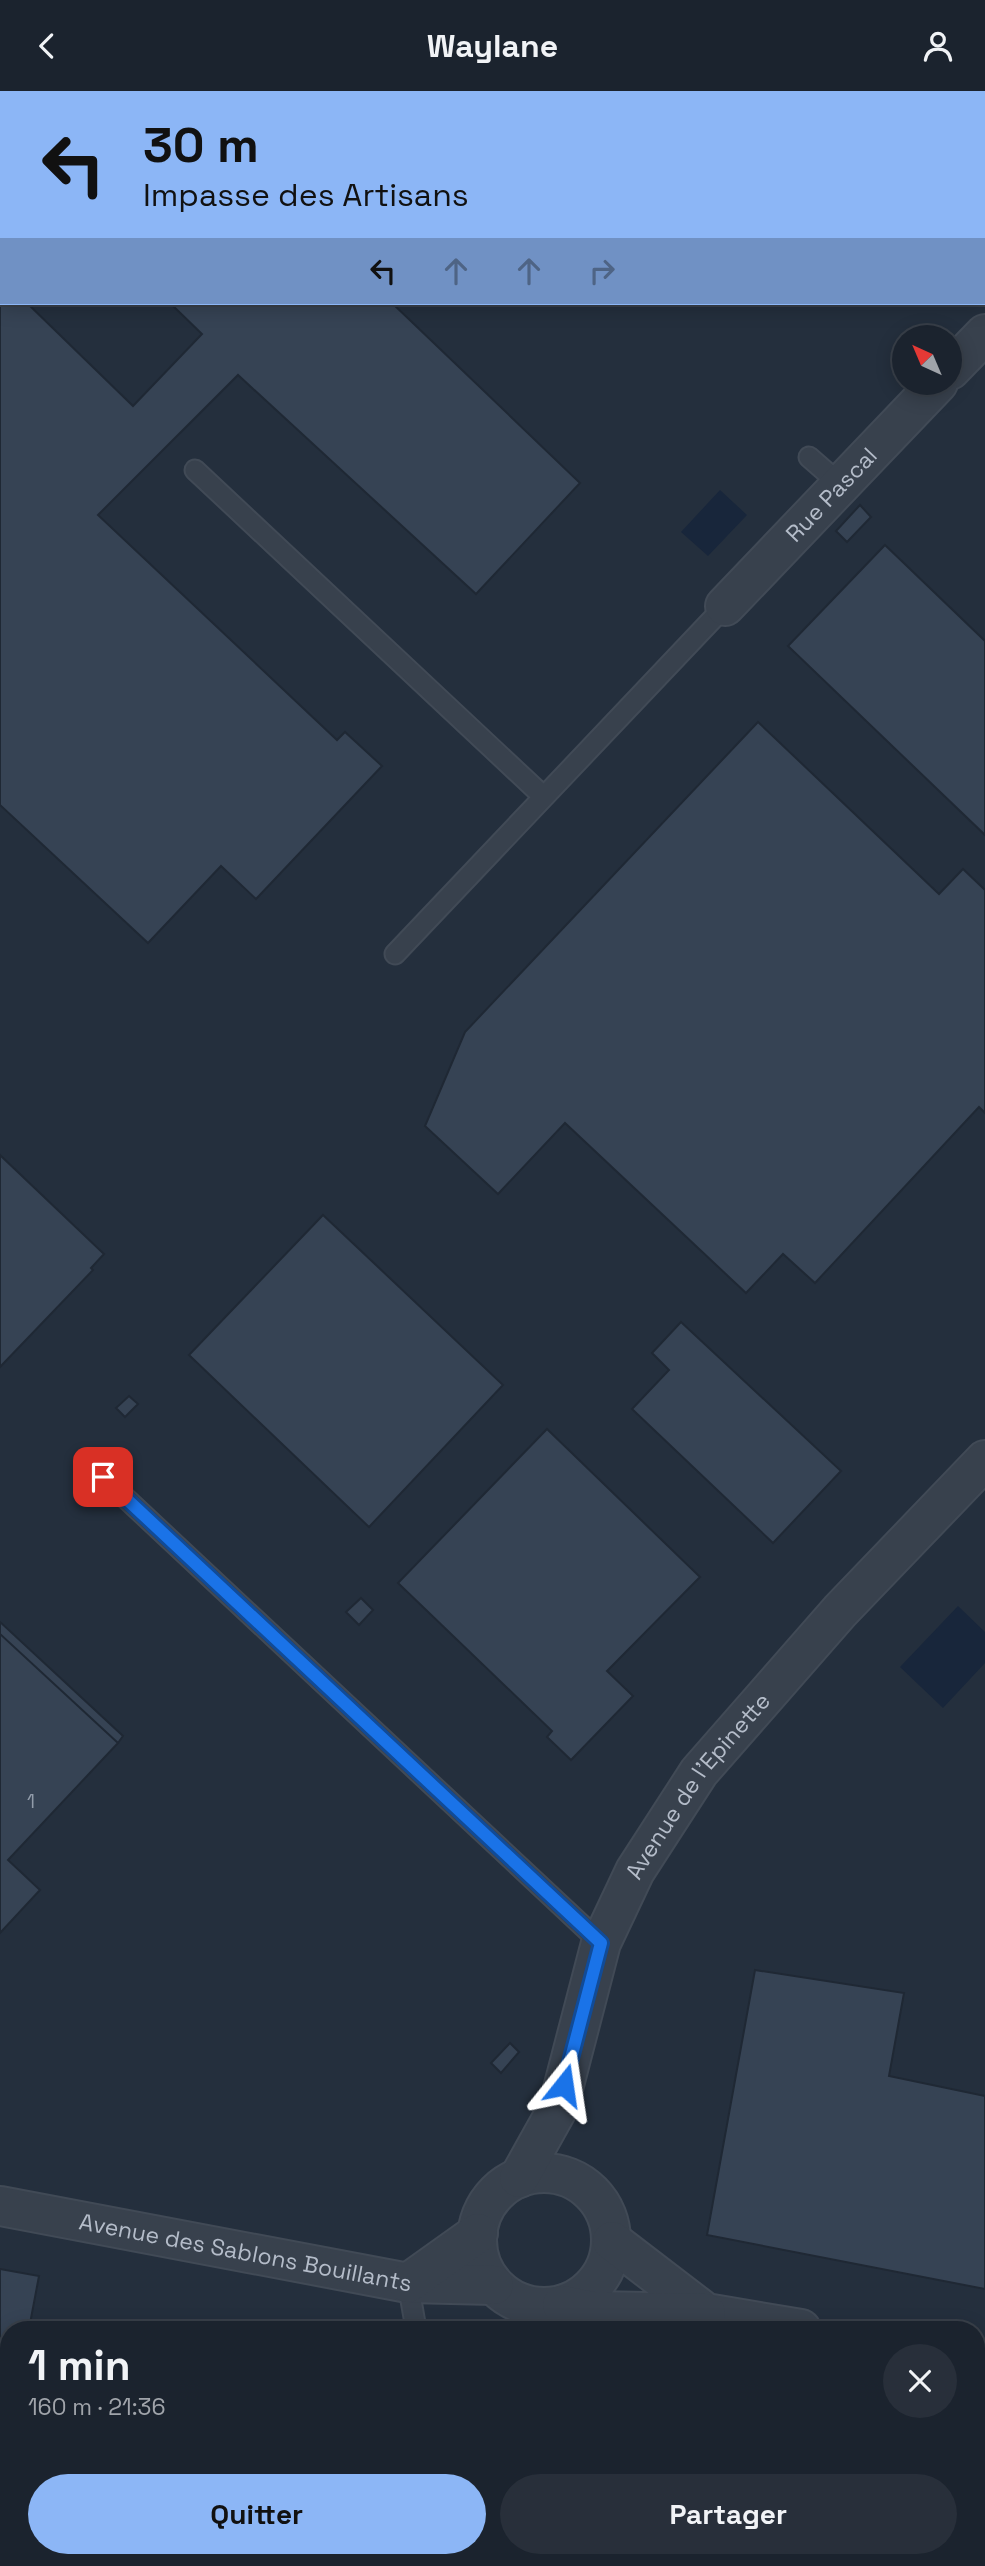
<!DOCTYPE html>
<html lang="fr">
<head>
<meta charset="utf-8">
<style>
  body { margin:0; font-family:"Space Grotesk",sans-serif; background:#282f3a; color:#f1f3f6; height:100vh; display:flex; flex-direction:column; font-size:26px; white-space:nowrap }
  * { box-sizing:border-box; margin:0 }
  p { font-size:23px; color:#a0a4aa }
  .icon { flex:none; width:38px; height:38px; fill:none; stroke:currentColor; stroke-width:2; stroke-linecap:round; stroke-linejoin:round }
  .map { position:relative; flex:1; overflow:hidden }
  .details { position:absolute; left:0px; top:2230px; width:985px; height:247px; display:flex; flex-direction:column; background:#1b232e; border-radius:28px 28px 0 0; box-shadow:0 4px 18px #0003,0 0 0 2px #39404a }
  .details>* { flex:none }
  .guide { position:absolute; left:0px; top:0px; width:985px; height:214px; box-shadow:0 4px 18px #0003,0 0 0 2px #39404a; background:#8cb6f6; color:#111; overflow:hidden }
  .needle { width:46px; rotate:316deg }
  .controls { position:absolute; left:892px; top:234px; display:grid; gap:14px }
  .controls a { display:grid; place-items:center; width:70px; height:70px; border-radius:50%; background:#1b232e; box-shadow:0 4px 18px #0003,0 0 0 2px #39404a; font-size:35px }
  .pin { position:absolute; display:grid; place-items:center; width:60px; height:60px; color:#fff; margin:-30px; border-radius:14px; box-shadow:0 4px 10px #0006 }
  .me { position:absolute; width:77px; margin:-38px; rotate:15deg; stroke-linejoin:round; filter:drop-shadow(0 0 5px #0008) }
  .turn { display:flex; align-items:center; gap:24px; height:147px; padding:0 28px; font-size:32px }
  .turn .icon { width:91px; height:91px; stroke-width:2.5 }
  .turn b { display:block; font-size:49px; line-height:60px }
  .lanes { display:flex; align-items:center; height:66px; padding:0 28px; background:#0003; justify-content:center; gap:35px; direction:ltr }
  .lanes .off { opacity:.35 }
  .round { display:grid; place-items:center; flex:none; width:74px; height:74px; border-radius:37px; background:#282f3a }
  .head { display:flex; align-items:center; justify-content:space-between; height:119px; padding:0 28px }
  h1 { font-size:42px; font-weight:700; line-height:52px }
  .primary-button { display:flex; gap:14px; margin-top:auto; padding:14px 28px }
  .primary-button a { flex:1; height:80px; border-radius:42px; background:#8cb6f6; color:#111; font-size:28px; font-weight:700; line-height:80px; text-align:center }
  .primary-button a+a { background:#282f3a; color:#f1f3f6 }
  header { display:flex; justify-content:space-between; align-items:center; height:91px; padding:0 28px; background:#1b232e; font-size:32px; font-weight:700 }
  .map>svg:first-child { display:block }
</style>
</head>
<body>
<header><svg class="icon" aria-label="back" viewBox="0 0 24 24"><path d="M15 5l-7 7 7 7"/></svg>Waylane<svg class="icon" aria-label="person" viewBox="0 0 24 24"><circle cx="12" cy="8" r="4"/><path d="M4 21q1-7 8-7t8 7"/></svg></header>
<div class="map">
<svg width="985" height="2475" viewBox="0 0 985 2475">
  <rect width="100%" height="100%" fill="#242f3d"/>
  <path fill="#18263b" d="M 720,399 L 747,424 L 708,465 L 681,441 Z
    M 958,1515 L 985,1541 L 985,1572 L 943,1617 L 900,1576 Z"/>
  <path fill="#364354" stroke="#1f2834" stroke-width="2" d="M 544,0 L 749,0 L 750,2 L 546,2 Z
    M 0,185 L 2,212 L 27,212 L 133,315 L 202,243 L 170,212 L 392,212 L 580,392 L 476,503 L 238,284 L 98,424 L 337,649 L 345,641 L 382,675 L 256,808 L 221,775 L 148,852 L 0,714 Z
    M 860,414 L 871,426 L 847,451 L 836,440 Z
    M 885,454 L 985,550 L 985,744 L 788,555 Z
    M 758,631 L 939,803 L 963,778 L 985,799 L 985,1022 L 979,1016 L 815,1192 L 783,1163 L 746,1202 L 565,1032 L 498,1103 L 425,1035 L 465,941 Z
    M 0,1064 L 104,1163 L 91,1177 L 93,1179 L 0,1276 Z
    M 323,1124 L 503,1294 L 369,1436 L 189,1264 Z
    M 681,1231 L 841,1380 L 773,1452 L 632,1318 L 669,1279 L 652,1262 Z
    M 129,1305 L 138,1313 L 125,1326 L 116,1317 Z
    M 547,1338 L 700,1486 L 607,1580 L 633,1605 L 571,1669 L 547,1646 L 552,1640 L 398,1492 Z
    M 361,1507 L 373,1519 L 359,1534 L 346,1521 Z
    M 0,1531 L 123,1645 L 118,1652 L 0,1543 Z
    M 0,1543 L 118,1652 L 8,1769 L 40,1799 L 0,1842 Z
    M 755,1879 L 904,1902 L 889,1985 L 985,2005 L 985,2198 L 707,2144 Z
    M 510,1952 L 519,1961 L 501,1982 L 491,1972 Z
    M 0,2178 L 39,2185 L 29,2238 L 9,2238 L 9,2344 L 0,2389 Z
    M 0,2429 L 9,2431 L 9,2468 L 217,2468 L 214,2475 L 0,2475 Z
    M 481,2468 L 593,2468 L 594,2475 L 482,2475 Z"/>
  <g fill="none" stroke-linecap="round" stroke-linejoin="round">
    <defs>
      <path id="lane" d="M 809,366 L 841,394
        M 195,379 L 544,706
        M 395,863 L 725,515
        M 103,1386 L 601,1852
        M 408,2192 L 416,2238
        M 449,2468 L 450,2475
        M 682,2468 L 684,2475"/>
      <g id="street">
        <path d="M 950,279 L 985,243"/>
        <path id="s1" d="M 725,515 L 938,292"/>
        <circle cx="544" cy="2149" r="67"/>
        <path id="s2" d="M 519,2087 L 558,2017 L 601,1852 L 635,1780 L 699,1681 L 840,1520 L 985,1369"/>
        <path id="s3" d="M 0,2115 L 408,2192 L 494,2194"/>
        <path d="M 612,2150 L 706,2222 L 801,2238"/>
        <path d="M 408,2192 L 478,2142"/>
        <path d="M 562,2214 L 592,2220 L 706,2222"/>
        <path d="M 976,2270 L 985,2272"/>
      </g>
    </defs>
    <use href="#lane" stroke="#414a56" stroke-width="23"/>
    <use href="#street" stroke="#414a56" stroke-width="42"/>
    <use href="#lane" stroke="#38414d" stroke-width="19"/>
    <use href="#street" stroke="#38414d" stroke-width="38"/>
  </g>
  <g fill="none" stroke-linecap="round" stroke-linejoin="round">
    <defs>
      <path id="route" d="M 103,1386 L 601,1852 L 564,1994"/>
    </defs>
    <use href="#route" stroke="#114b97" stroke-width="18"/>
    <use href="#route" stroke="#1a73e8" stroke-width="12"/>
  </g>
  <g text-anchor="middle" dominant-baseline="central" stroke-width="7" stroke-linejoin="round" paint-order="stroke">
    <g font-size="19" fill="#929caa">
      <text x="31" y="1710">1</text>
    </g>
    <g font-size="23" fill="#b4bcc9" stroke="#1d2632">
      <text stroke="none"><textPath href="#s1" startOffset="154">Rue Pascal</textPath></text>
      <text stroke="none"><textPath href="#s2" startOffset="436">Avenue de l'Epinette</textPath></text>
      <text stroke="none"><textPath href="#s3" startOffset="250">Avenue des Sablons Bouillants</textPath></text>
    </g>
  </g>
</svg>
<div class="controls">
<a><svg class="needle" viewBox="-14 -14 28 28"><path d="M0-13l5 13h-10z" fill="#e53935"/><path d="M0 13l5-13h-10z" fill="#a0a4aa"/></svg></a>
</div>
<div class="pin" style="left:103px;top:1386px;background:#d93025"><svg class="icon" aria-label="arrive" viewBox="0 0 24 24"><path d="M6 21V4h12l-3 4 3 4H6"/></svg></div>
<svg class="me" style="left:564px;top:1994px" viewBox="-20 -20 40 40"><path d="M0-17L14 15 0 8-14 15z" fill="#1a73e8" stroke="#fff" stroke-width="4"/></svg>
<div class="guide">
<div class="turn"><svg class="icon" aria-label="left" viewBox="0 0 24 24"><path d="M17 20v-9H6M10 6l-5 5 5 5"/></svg><div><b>30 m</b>Impasse des Artisans</div></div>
<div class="lanes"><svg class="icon" aria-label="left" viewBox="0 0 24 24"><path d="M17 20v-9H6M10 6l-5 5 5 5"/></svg><svg class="icon off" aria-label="ahead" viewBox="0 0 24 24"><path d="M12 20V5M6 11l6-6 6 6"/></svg><svg class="icon off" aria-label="ahead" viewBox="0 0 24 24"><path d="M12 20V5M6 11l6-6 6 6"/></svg><svg class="icon off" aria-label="right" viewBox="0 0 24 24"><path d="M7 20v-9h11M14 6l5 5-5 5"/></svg></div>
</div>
<section class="details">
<div class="head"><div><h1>1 min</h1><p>160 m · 21:36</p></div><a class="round"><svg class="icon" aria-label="close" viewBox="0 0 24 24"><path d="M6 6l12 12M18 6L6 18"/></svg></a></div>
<div class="primary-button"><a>Quitter</a><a>Partager</a></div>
</section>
</div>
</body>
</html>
